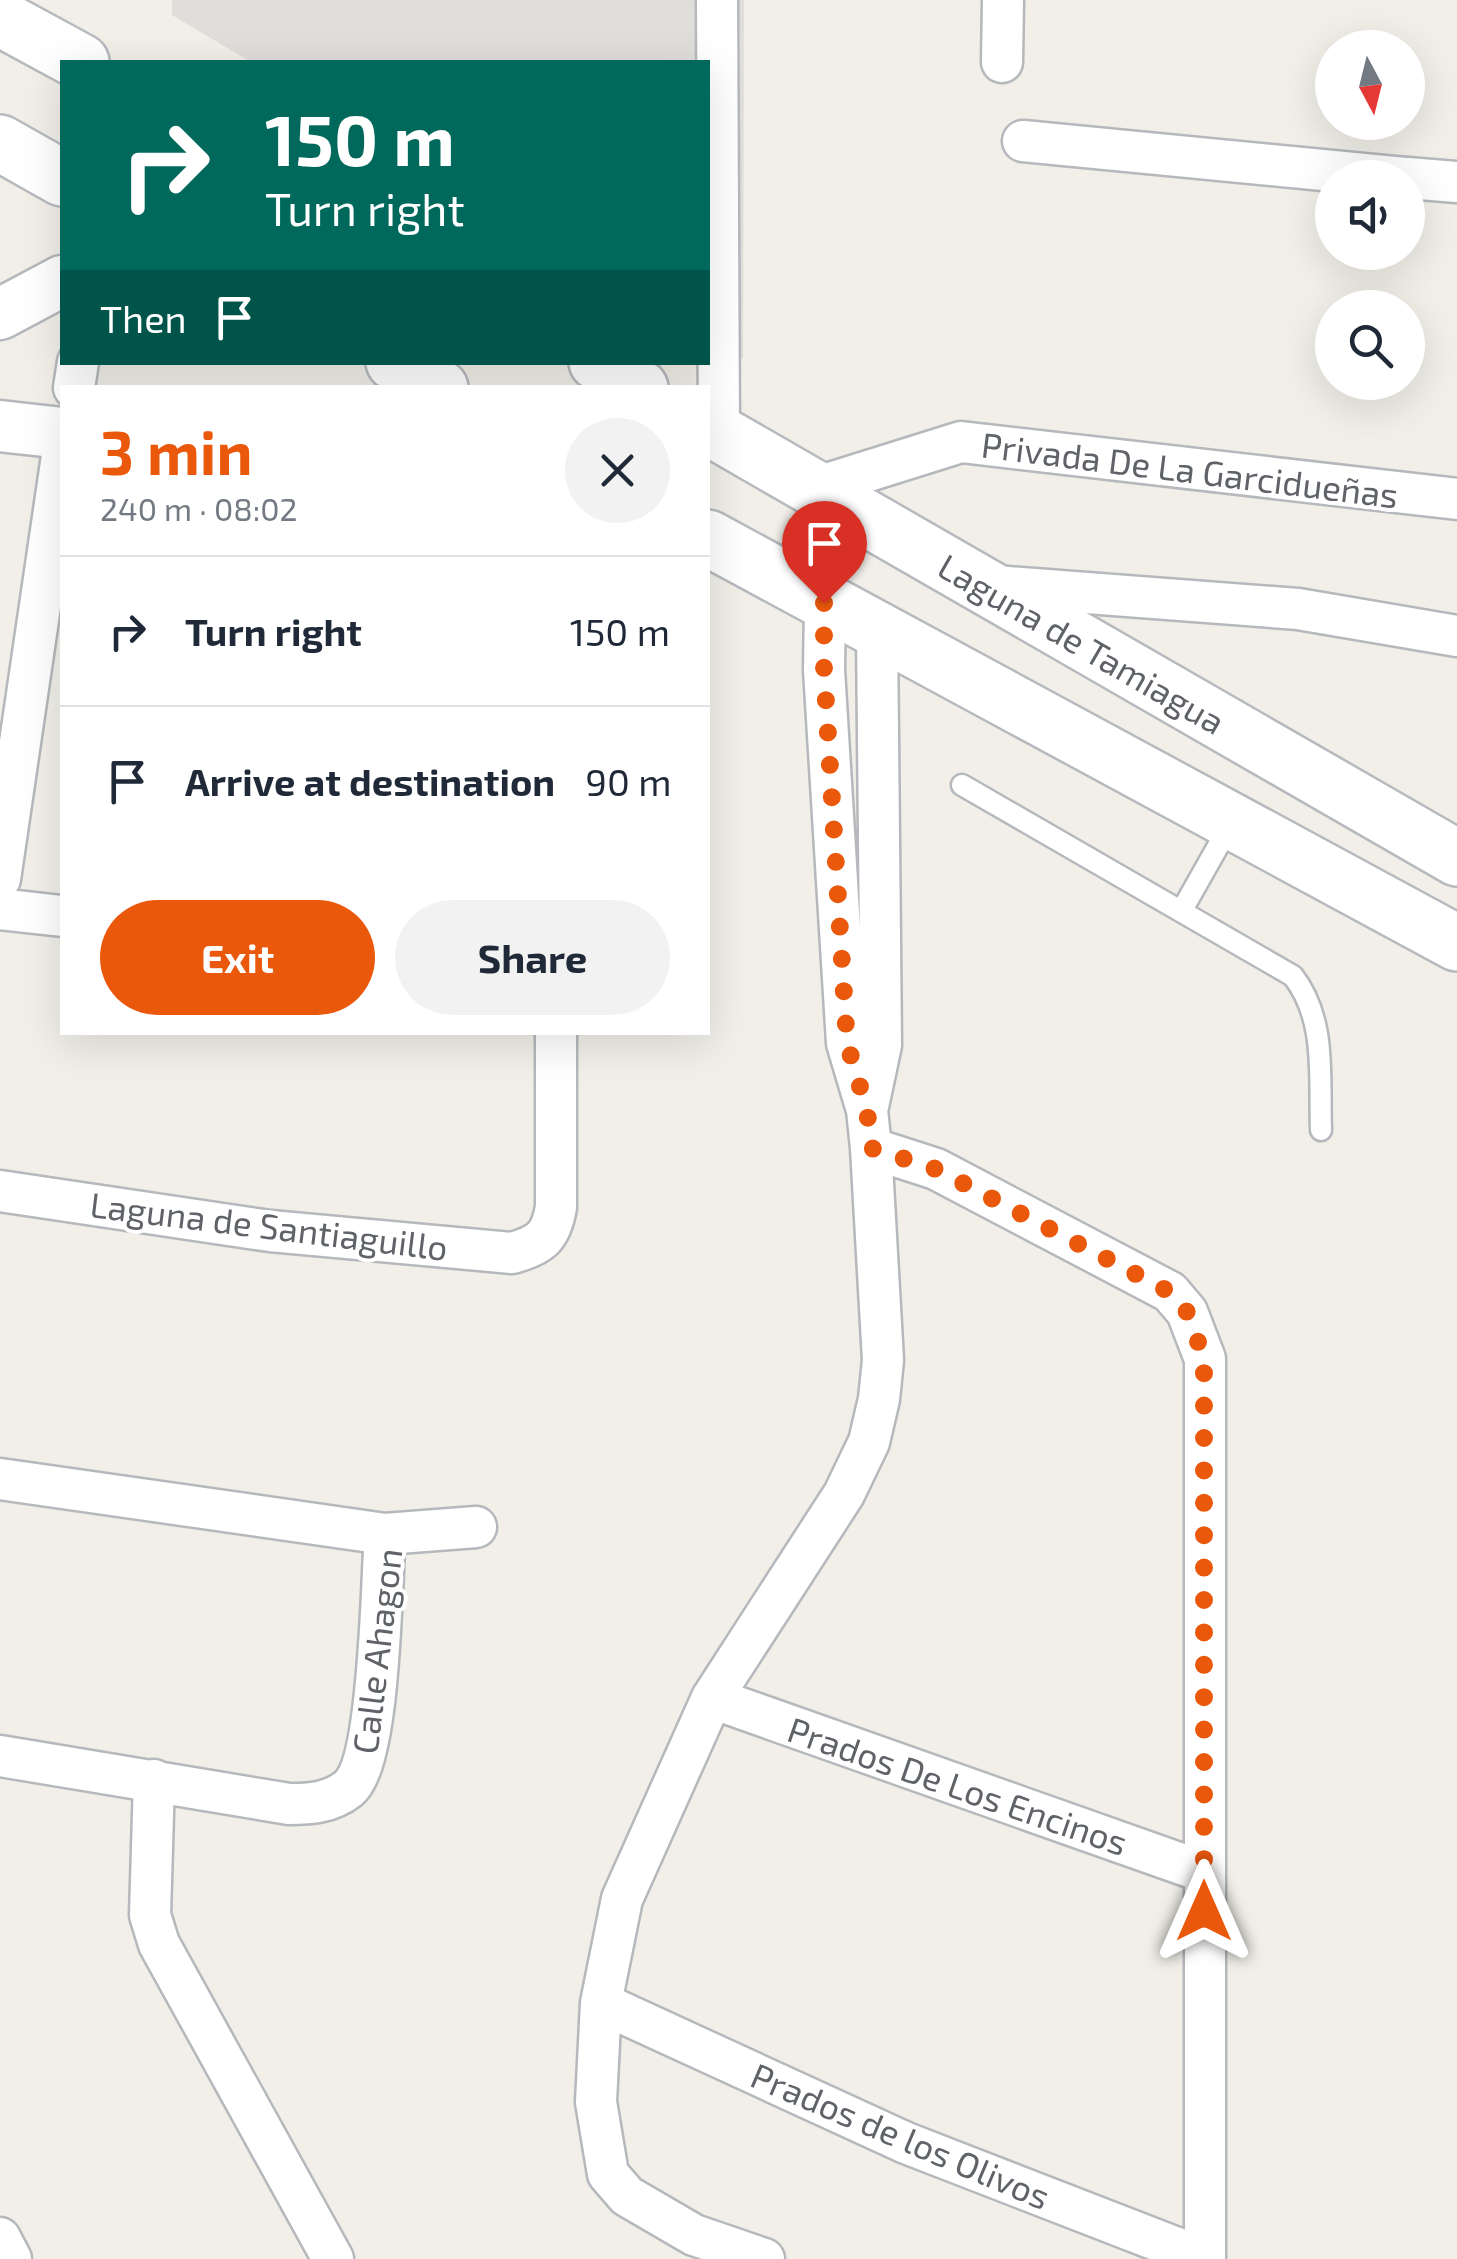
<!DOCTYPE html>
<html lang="en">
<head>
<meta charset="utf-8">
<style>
  body { margin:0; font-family:"Exo 2",sans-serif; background:#f2f2f3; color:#1f2937; height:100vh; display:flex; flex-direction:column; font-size:38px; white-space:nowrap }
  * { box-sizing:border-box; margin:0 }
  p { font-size:32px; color:#747a83 }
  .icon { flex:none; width:55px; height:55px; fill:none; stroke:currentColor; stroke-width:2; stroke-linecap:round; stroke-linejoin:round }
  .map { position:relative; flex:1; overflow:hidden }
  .sheet { position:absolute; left:60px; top:385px; width:650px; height:650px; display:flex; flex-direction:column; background:#fff; border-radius:0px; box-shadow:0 10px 40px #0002 }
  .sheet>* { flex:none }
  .banner { position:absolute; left:60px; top:60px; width:650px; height:305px; border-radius:0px; box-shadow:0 10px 40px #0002; background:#00695c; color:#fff; overflow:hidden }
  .needle { width:65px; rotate:173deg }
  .tools { position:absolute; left:1315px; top:30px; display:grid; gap:20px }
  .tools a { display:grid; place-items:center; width:110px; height:110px; border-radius:50%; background:#fff; box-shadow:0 10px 40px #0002; font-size:50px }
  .pin { position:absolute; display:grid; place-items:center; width:85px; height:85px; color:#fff; margin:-102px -42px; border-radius:50% 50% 50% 0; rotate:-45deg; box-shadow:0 0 10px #0007 }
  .pin .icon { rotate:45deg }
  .me { position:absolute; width:110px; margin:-55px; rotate:0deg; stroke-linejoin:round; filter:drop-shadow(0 0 8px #0008) }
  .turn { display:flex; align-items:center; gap:35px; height:210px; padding:0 40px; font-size:45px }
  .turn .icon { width:130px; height:130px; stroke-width:2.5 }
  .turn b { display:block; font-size:70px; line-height:85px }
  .then { display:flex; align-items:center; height:95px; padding:0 40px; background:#0003; gap:20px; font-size:38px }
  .round { display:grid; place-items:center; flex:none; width:105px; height:105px; border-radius:52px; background:#f2f2f3 }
  .headline { display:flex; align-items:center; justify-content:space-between; height:170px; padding:0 40px }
  h1 { font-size:60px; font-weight:700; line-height:75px; color:#ea580c }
  .primary-button { display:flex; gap:20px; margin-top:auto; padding:20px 40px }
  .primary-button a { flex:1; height:115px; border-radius:60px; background:#ea580c; color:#fff; font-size:40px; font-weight:700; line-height:115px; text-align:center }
  .primary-button a+a { background:#f2f2f3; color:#1f2937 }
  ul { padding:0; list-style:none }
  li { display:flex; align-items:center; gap:30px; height:150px; padding:0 40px; border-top:2px solid #e0e1e3 }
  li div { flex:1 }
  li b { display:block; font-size:38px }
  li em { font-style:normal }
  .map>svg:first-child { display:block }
</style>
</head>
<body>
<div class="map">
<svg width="1457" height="2259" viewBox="0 0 1457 2259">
  <rect width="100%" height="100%" fill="#f1efe8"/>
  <path fill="#e0deda" d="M 172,0 L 744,0 L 743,359 L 708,338 L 708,62 L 251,62 L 172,15 Z"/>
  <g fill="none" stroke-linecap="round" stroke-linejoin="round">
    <defs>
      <path id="service" d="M 962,785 L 1293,976 C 1327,1020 1319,1076 1321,1130
        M 1182,910 L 1230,825"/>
      <path id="minor" d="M 717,0 L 719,434
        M 1002,62 L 1003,0
        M 1023,141 L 1405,178
        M 1408,178 L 1457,182
        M 74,388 L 78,362
        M 811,489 L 961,442 L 1457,499
        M 994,586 L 1298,609 L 1457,636
        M 0,879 L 62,456
        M 0,909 L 62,916
        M 868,1106 L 881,1045 L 877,632
        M 871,1148 L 936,1169 L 1170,1292 L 1187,1312 L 1205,1359 L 1205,2259
        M 0,1191 L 270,1231 L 512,1253 C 541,1245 551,1237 556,1207 L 556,1032
        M 0,1479 L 385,1534
        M 712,1698 L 1204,1872
        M 0,1756 L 289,1804 C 310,1804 330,1803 348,1789 C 381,1762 381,1583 385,1534 L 476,1527
        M 154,1780 L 150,1915 L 159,1944 L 333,2259
        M 601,2003 L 906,2143 L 1205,2259
        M 0,2238 L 11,2259
        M 764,2259 L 694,2235 L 627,2196 L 608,2174 L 596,2102 L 601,2003 L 622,1899 L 712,1698 L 844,1494 L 869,1442 L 879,1399 L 883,1360 L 871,1148 L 867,1110 L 847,1043 L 824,670 L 825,603"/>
      <path id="tertiary" d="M 0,314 L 62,281
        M 0,426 L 62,433"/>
      <path id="secondary" d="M 0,18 L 81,62
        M 0,143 L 62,178
        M 394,362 L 440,388
        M 597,362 L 640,388
        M 708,427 L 1457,858
        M 708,538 L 1457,943"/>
    </defs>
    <use href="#service" stroke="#b5b8bc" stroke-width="25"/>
    <use href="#minor" stroke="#b5b8bc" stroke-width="45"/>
    <use href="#tertiary" stroke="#b5b8bc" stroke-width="55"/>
    <use href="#secondary" stroke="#b6babf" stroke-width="60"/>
    <use href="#service" stroke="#fff" stroke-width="20"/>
    <use href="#minor" stroke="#fff" stroke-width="40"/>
    <use href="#tertiary" stroke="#fff" stroke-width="50"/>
    <use href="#secondary" stroke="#fff" stroke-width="55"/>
  </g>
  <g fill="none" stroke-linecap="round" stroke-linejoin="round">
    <path stroke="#ea580c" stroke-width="18" stroke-dasharray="0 32.4" d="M 824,603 L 824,670 L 847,1043 L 867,1110 L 871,1148 L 936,1169 L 1170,1292 L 1187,1312 L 1204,1358 L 1204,1911"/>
  </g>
  <g text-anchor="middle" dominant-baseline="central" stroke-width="8" stroke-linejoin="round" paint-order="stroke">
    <g font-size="35" fill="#5f6368" stroke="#fff">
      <text transform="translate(1190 469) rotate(7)">Privada De La Garcidueñas</text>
      <text transform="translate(1082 643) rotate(30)">Laguna de Tamiagua</text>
      <text transform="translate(269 1225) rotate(7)">Laguna de Santiaguillo</text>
      <text transform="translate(376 1651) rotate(-83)">Calle Ahagon</text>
      <text transform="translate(958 1785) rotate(19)">Prados De Los Encinos</text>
      <text transform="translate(901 2135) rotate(23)">Prados de los Olivos</text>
    </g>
  </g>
</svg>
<div class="tools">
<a><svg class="needle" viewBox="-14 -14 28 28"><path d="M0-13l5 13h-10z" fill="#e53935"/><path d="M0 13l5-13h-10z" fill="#747a83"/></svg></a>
<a><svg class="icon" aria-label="sound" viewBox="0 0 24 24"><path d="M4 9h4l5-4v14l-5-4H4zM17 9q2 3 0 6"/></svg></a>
<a><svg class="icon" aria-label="search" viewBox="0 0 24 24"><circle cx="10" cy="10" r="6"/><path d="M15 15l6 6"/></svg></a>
</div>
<div class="pin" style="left:824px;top:603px;background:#d93025"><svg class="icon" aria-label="arrive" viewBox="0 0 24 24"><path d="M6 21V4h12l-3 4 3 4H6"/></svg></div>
<svg class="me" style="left:1204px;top:1911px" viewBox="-20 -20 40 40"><path d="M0-17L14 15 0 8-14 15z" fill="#ea580c" stroke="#fff" stroke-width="4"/></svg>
<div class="banner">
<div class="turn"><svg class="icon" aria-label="right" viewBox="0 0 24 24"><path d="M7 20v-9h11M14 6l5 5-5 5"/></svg><div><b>150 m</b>Turn right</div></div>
<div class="then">Then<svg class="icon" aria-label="arrive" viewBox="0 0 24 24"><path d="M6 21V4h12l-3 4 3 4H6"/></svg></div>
</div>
<section class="sheet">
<div class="headline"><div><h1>3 min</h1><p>240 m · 08:02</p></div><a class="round"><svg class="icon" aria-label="close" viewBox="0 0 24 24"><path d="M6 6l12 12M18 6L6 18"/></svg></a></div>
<ul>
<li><svg class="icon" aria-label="right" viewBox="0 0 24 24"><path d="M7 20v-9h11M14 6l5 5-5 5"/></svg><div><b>Turn right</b></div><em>150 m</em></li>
<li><svg class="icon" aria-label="arrive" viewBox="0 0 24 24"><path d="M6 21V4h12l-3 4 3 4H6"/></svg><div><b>Arrive at destination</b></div><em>90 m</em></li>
</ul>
<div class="primary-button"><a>Exit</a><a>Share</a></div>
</section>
</div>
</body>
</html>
